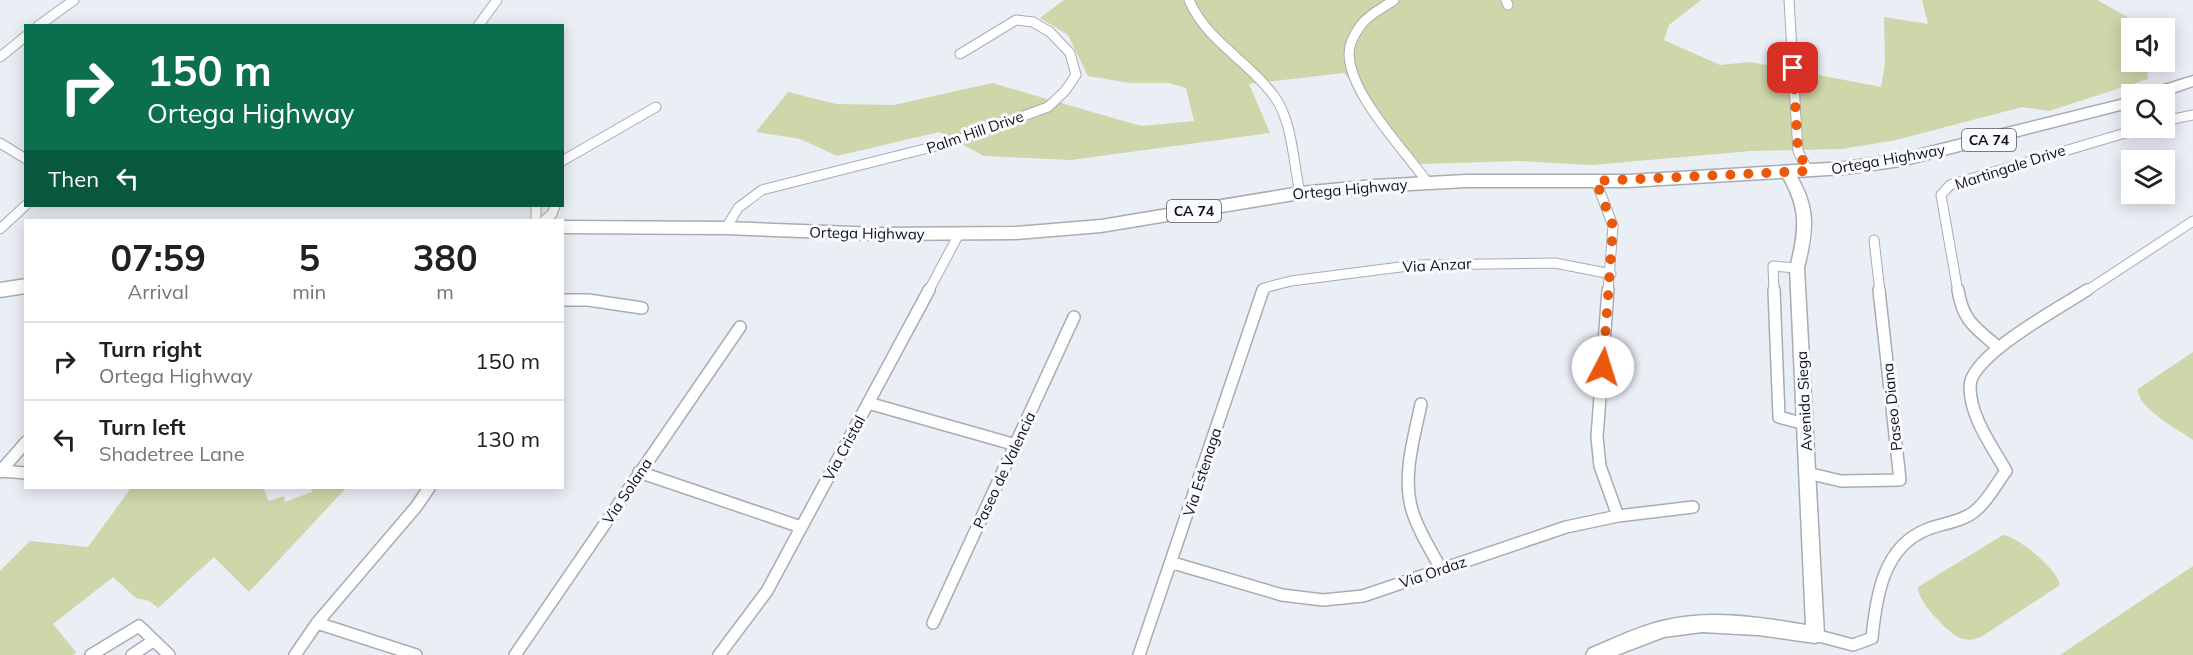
<!DOCTYPE html>
<html lang="en">
<head>
<meta charset="utf-8">
<style>
  body { margin:0; font-family:Mulish,sans-serif; background:#f2f2f2; color:#202124; height:100vh; display:flex; flex-direction:column; font-size:22px; white-space:nowrap }
  * { box-sizing:border-box; margin:0 }
  p { font-size:20px; color:#757577 }
  .icon { flex:none; width:33px; height:33px; fill:none; stroke:currentColor; stroke-width:2; stroke-linecap:round; stroke-linejoin:round }
  .map { position:relative; flex:1; overflow:hidden }
  .sheet { position:absolute; left:24px; top:219px; width:540px; height:270px; display:flex; flex-direction:column; background:#fff; border-radius:0px; box-shadow:0 3px 15px #0003 }
  .sheet>* { flex:none }
  .banner { position:absolute; left:24px; top:24px; width:540px; height:183px; border-radius:0px; box-shadow:0 3px 15px #0003; background:#0b6e4f; color:#fff; overflow:hidden }
  .tools { position:absolute; left:2121px; top:18px; display:grid; gap:12px }
  .tools a { display:grid; place-items:center; width:54px; height:54px; border-radius:0px; background:#fff; box-shadow:0 3px 15px #0003; font-size:30px }
  .pin { position:absolute; display:grid; place-items:center; width:51px; height:51px; color:#fff; margin:-26px; border-radius:12px; box-shadow:0 3px 9px #0006 }
  .me { position:absolute; width:66px; margin:-33px; rotate:5deg; stroke-linejoin:round; filter:drop-shadow(0 0 4px #0008) }
  .turn { display:flex; align-items:center; gap:21px; height:126px; padding:0 24px; font-size:27px }
  .turn .icon { width:78px; height:78px; stroke-width:2.5 }
  .turn b { display:block; font-size:42px; line-height:51px }
  .then { display:flex; align-items:center; height:57px; padding:0 24px; background:#0003; gap:12px; font-size:22px }
  .eta { display:flex; justify-content:space-evenly; align-items:center; height:102px; text-align:center }
  .eta b { font-size:36px; font-weight:700; line-height:42px }
  ul { padding:0; list-style:none }
  li { display:flex; align-items:center; gap:18px; height:78px; padding:0 24px; border-top:2px solid #e0e0e0 }
  li div { flex:1 }
  li b { display:block; font-size:22px }
  li em { font-style:normal }
  .map>svg:first-child { display:block }
</style>
</head>
<body>
<div class="map">
<svg width="2193" height="655" viewBox="0 0 2193 655">
  <rect width="100%" height="100%" fill="#eaeef5"/>
  <path fill="#cfd6aa" d="M 1064,0 L 1701,0 L 1669,25 L 1664,40 L 1720,65 L 1750,62 L 1881,87 L 1885,64 L 1884,17 L 1928,24 L 1922,0 L 2097,0 L 2147,28 L 2132,28 L 2132,62 L 2147,62 L 2148,79 L 2049,111 L 2022,107 L 1896,140 L 1842,149 L 1751,151 L 1592,165 L 1521,161 L 1419,164 L 1344,73 L 1249,84 L 1270,133 L 1071,160 L 984,156 L 939,132 L 837,156 L 800,139 L 756,132 L 788,92 L 836,104 L 894,105 L 992,83 L 1141,126 L 1194,121 L 1186,88 L 1168,83 L 1130,83 L 1088,76 L 1068,35 L 1040,18 Z
    M 2193,352 L 2193,440 C 2179,430 2136,407 2138,389 Z
    M 131,488 L 263,488 L 269,501 L 284,496 L 285,502 L 312,492 L 311,488 L 346,488 L 249,592 L 214,557 L 158,608 L 149,601 L 136,598 L 113,577 L 53,624 L 76,652 L 73,655 L 0,655 L 0,571 L 30,541 L 88,547 Z
    M 2003,535 C 2020,538 2057,569 2060,585 L 1981,637 C 1974,640 1966,641 1958,637 C 1946,630 1917,601 1918,587 Z
    M 2193,566 L 2193,655 L 2060,655 Z"/>
  <g fill="none" stroke-linecap="round" stroke-linejoin="round">
    <defs>
      <path id="street-far1" d="M 1189,0 C 1207,42 1248,60 1274,96 C 1293,122 1293,162 1300,193
        M 1394,0 C 1383,8 1369,14 1361,25 C 1355,33 1349,44 1349,54 C 1350,95 1404,149 1427,182
        M 1506,0 L 1508,5
        M 1789,0 L 1798,151 L 1808,171
        M 38,26 L 74,0
        M 478,26 L 497,0
        M 0,57 L 26,36
        M 2164,121 L 2193,115
        M 0,143 L 26,159
        M 562,161 L 656,107
        M 1596,181 L 1613,226 L 1608,292
        M 536,206 L 536,220
        M 545,220 L 552,214 L 555,206
        M 726,228 L 738,208 L 762,190 L 952,142 L 1048,107 L 1065,91 L 1076,75 L 1070,53 L 1050,32 L 1033,22 L 1016,20 L 960,54
        M 0,229 L 26,205
        M 1874,240 L 1880,292
        M 928,292 L 959,234
        M 1263,292 L 1264,288 L 1291,281 L 1416,265 L 1555,263 L 1611,274
        M 1774,292 L 1773,266 L 1797,268
        M 1958,292 L 1941,195 L 1950,185 L 2142,128
        M 2085,292 L 2193,221"/>
      <path id="street" d="M 1608,290 L 1597,437 L 1600,466 L 1618,516
        M 1774,290 L 1779,417 L 1805,424
        M 1958,290 C 1963,322 1976,328 1999,348
        M 562,300 L 588,300 L 642,308
        M 868,403 L 1016,445
        M 1421,404 C 1414,438 1402,476 1412,510 C 1418,531 1431,550 1441,569
        M 1,471 L 26,473
        M 0,472 L 26,442
        M 639,472 L 801,527
        M 1807,473 L 1841,481 L 1900,480 L 1879,290
        M 1173,563 L 1282,595 L 1323,600 L 1363,596 L 1566,527 L 1618,516 L 1693,507
        M 317,623 L 416,655
        M 933,623 L 1074,317
        M 1815,635 L 1853,645 L 1872,638 C 1876,597 1883,546 1928,529 C 1943,523 1962,522 1975,511 C 1988,501 1996,484 2006,471 C 1992,446 1970,417 1970,387 C 1969,356 2061,307 2087,290
        M 91,655 L 139,626 L 169,655
        M 132,655 L 153,641
        M 295,655 L 317,623 L 416,507 L 429,488
        M 515,655 L 740,327
        M 719,655 L 767,591 L 929,290
        M 1139,655 L 1263,290"/>
      <path id="secondary" d="M 1787,167 L 1792,169 C 1816,205 1814,227 1804,268 L 1824,635 L 1821,641 L 1815,643 L 1758,635 L 1702,632 L 1664,637 L 1617,655 L 1586,655 L 1589,649 C 1613,639 1637,627 1662,621 C 1709,609 1759,617 1806,625 L 1790,268 C 1800,228 1802,208 1780,172 Z"/>
      <path id="primary" d="M 2193,76 L 2193,86 L 2164,96 L 2145,94 L 2148,90 Z
        M 2132,97 L 2132,107 L 1901,166 L 1845,174 L 1628,187 L 1466,187 L 1374,192 L 1300,199 L 1101,232 L 1015,239 L 879,240 L 726,234 L 562,233 L 562,221 L 726,222 L 879,228 L 1015,227 L 1101,220 L 1300,187 L 1374,180 L 1466,175 L 1628,175 L 1845,162 L 1901,154 Z
        M 26,279 L 26,293 L 0,297 L 0,283 Z"/>
    </defs>
    <use href="#street-far1" stroke="#a8acb3" stroke-width="11"/>
    <use href="#street" stroke="#a8acb3" stroke-width="14"/>
    <use href="#secondary" stroke="#a8acb3" stroke-width="3"/>
    <use href="#primary" stroke="#a8acb3" stroke-width="3"/>
    <use href="#street-far1" stroke="#fff" stroke-width="9"/>
    <use href="#street" stroke="#fff" stroke-width="11"/>
    <use href="#secondary" fill="#fff" fill-rule="evenodd"/>
    <use href="#primary" fill="#fff" fill-rule="evenodd"/>
  </g>
  <g fill="none" stroke-linecap="round" stroke-linejoin="round">
    <path stroke="#ea580c" stroke-width="10" stroke-dasharray="0 18" d="M 1603,367 L 1613,226 L 1596,181 L 1808,171 L 1798,151 L 1793,68"/>
  </g>
  <g text-anchor="middle" dominant-baseline="central" stroke-width="6" stroke-linejoin="round" paint-order="stroke">
    <g fill="#fafbfe" stroke="#56575a" stroke-width="1.5">
      <rect x="1962" y="129" width="54" height="22" rx="4.5"/>
      <rect x="1167" y="200" width="54" height="22" rx="4.5"/>
    </g>
    <g font-size="14" font-weight="bold" fill="#101114">
      <text x="1989" y="140">CA 74</text>
      <text x="1194" y="211">CA 74</text>
    </g>
    <g font-size="15" fill="#101114" stroke="#fafbfe">
      <text transform="translate(975 132) rotate(-19)">Palm Hill Drive</text>
      <text transform="translate(1888 159) rotate(-10)">Ortega Highway</text>
      <text transform="translate(2010 167) rotate(-18)">Martingale Drive</text>
      <text transform="translate(1350 189) rotate(-5)">Ortega Highway</text>
      <text transform="translate(867 233) rotate(1)">Ortega Highway</text>
      <text transform="translate(1437 265) rotate(-3)">Via Anzar</text>
      <text transform="translate(1804 401) rotate(-93)">Avenida Siega</text>
      <text transform="translate(1892 407) rotate(-96)">Paseo Diana</text>
      <text transform="translate(844 448) rotate(-62)">Via Cristal</text>
      <text transform="translate(1004 470) rotate(-65)">Paseo de Valencia</text>
      <text transform="translate(1202 472) rotate(-72)">Via Estenaga</text>
      <text transform="translate(627 491) rotate(-56)">Via Solana</text>
      <text transform="translate(1433 572) rotate(-19)">Via Ordaz</text>
    </g>
  </g>
</svg>
<div class="tools">
<a><svg class="icon" aria-label="sound" viewBox="0 0 24 24"><path d="M4 9h4l5-4v14l-5-4H4zM17 9q2 3 0 6"/></svg></a>
<a><svg class="icon" aria-label="search" viewBox="0 0 24 24"><circle cx="10" cy="10" r="6"/><path d="M15 15l6 6"/></svg></a>
<a><svg class="icon" aria-label="layers" viewBox="0 0 24 24"><path d="M12 4l9 5-9 5-9-5zM3 14l9 5 9-5"/></svg></a>
</div>
<div class="pin" style="left:1793px;top:68px;background:#d93025"><svg class="icon" aria-label="arrive" viewBox="0 0 24 24"><path d="M6 21V4h12l-3 4 3 4H6"/></svg></div>
<svg class="me" style="left:1603px;top:367px" viewBox="-20 -20 40 40"><circle r="19" fill="#fff"/><path d="M0-13L10 11 0 6-10 11z" fill="#ea580c"/></svg>
<div class="banner">
<div class="turn"><svg class="icon" aria-label="right" viewBox="0 0 24 24"><path d="M7 20v-9h11M14 6l5 5-5 5"/></svg><div><b>150 m</b>Ortega Highway</div></div>
<div class="then">Then<svg class="icon" aria-label="left" viewBox="0 0 24 24"><path d="M17 20v-9H6M10 6l-5 5 5 5"/></svg></div>
</div>
<section class="sheet">
<div class="eta">
<div><b>07:59</b><p>Arrival</p></div>
<div><b>5</b><p>min</p></div>
<div><b>380</b><p>m</p></div>
</div>
<ul>
<li><svg class="icon" aria-label="right" viewBox="0 0 24 24"><path d="M7 20v-9h11M14 6l5 5-5 5"/></svg><div><b>Turn right</b><p>Ortega Highway</p></div><em>150 m</em></li>
<li><svg class="icon" aria-label="left" viewBox="0 0 24 24"><path d="M17 20v-9H6M10 6l-5 5 5 5"/></svg><div><b>Turn left</b><p>Shadetree Lane</p></div><em>130 m</em></li>
</ul>
</section>
</div>
</body>
</html>
